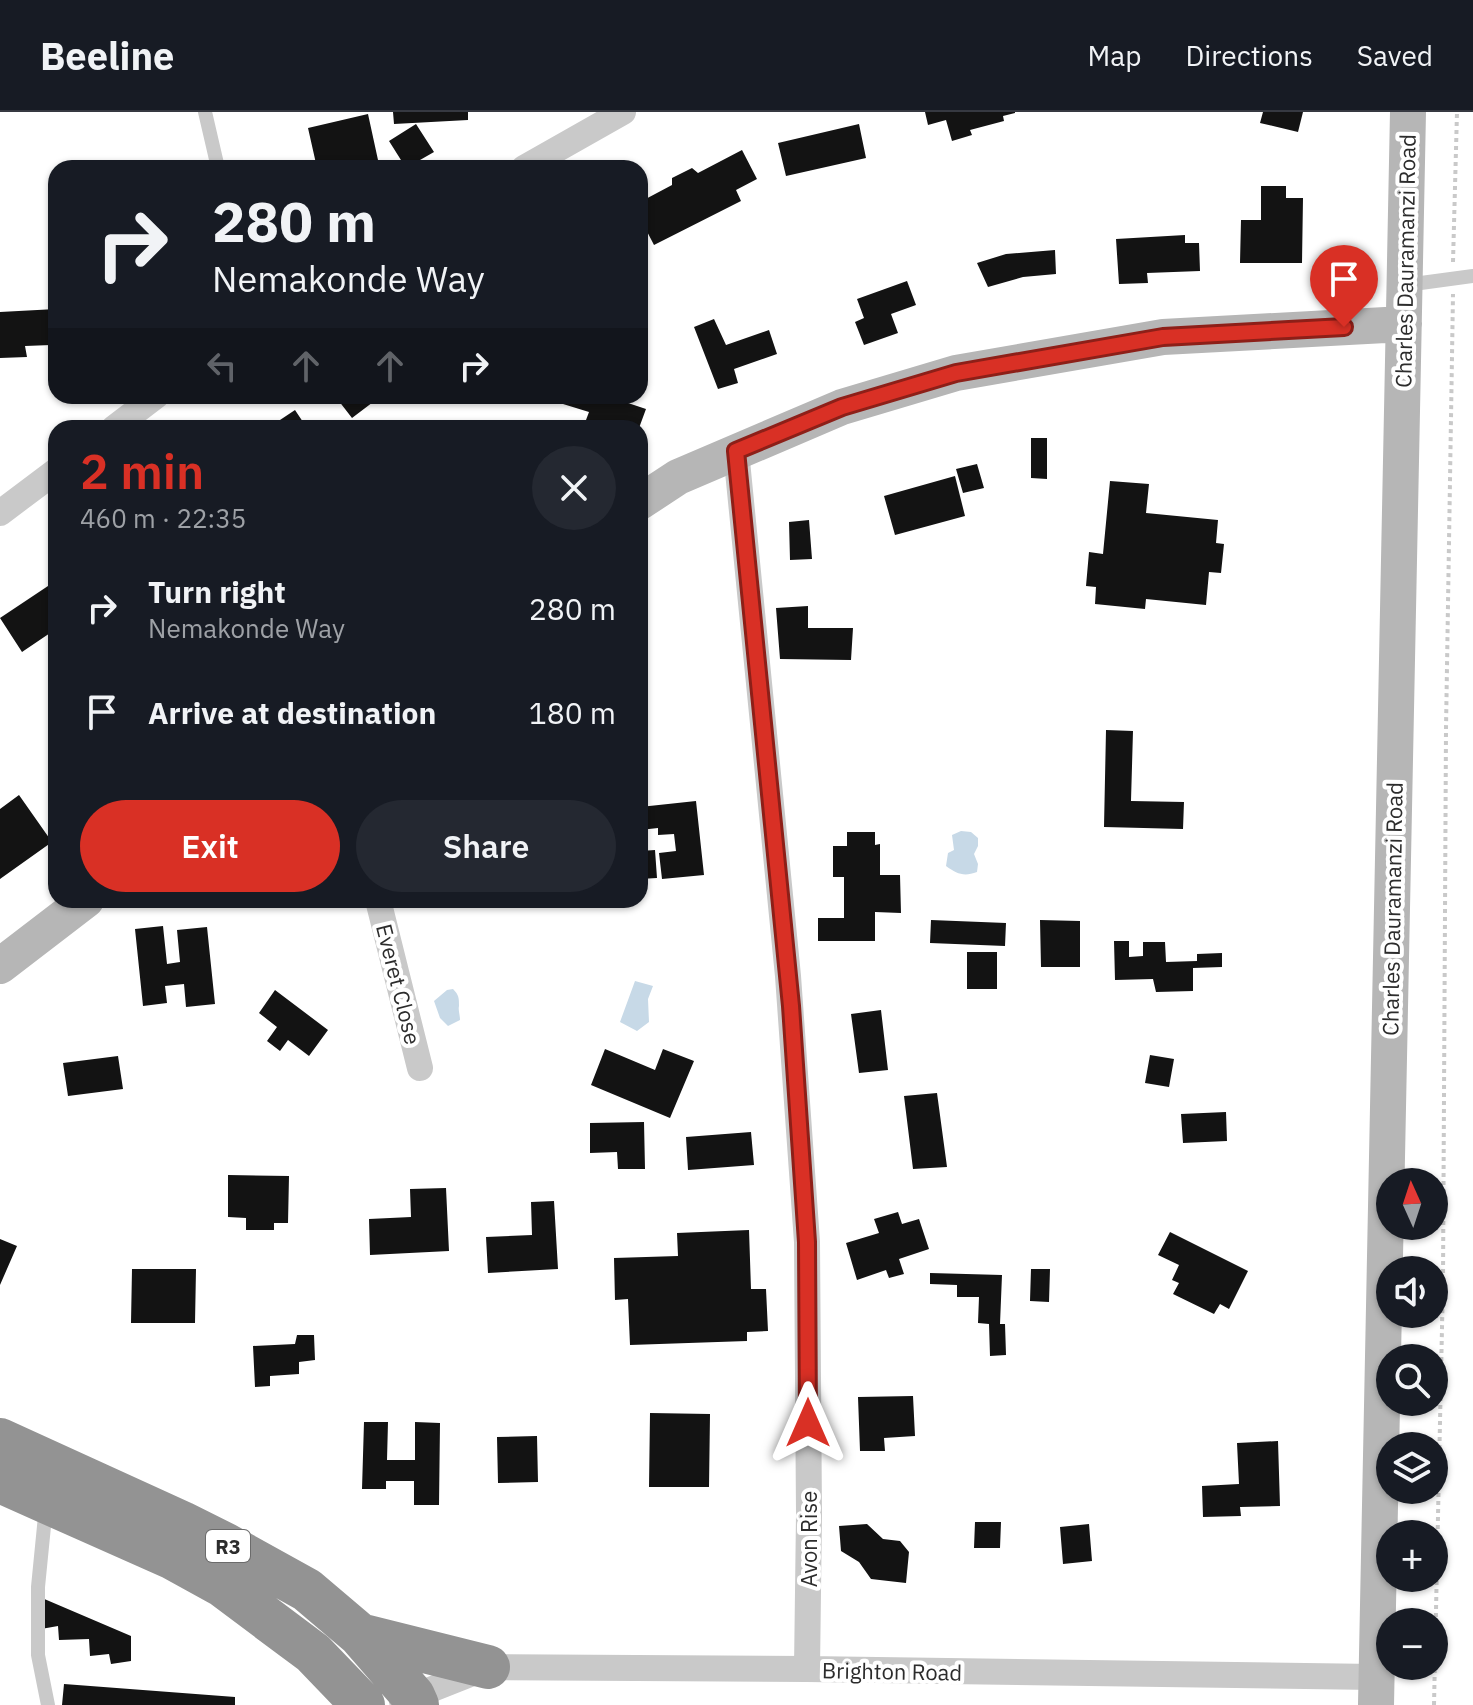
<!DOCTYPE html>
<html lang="en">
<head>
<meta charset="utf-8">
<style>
  body { margin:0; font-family:"IBM Plex Sans",sans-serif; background:#242831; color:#f1f3f6; height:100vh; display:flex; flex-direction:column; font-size:30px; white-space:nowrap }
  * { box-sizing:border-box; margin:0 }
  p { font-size:26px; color:#9ea1a6 }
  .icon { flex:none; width:44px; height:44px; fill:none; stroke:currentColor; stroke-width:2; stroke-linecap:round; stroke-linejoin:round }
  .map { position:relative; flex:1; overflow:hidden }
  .sheet { position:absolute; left:48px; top:308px; width:600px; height:488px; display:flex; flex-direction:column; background:#171b24; border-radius:24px; box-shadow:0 2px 6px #0004 }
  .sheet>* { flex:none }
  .guide { position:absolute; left:48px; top:48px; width:600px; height:244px; border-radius:24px; box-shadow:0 2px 6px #0004; background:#171b24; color:#f1f3f6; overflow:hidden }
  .needle { width:52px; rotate:357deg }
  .fabs { position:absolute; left:1376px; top:1056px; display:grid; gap:16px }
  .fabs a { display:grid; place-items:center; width:72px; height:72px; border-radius:50%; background:#171b24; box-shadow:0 2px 6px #0004; font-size:40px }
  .pin { position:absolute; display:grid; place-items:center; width:68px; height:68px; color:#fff; margin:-82px -34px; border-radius:50% 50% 50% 0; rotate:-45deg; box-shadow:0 0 8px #0007 }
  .pin .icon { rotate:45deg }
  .me { position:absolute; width:88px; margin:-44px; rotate:0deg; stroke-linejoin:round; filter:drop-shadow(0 0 6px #0008) }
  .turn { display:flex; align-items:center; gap:28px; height:168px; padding:0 32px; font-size:36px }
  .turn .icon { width:104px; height:104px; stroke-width:2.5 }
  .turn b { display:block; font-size:56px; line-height:68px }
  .lanes { display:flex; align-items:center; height:76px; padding:0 32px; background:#0003; justify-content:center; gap:40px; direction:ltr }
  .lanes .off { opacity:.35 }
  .round { display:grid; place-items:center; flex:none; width:84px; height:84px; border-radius:42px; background:#242831 }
  .summary { display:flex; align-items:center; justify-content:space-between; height:136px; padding:0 32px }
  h1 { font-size:48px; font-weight:600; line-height:60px; color:#d93025 }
  .action { display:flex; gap:16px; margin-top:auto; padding:16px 32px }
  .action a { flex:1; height:92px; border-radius:48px; background:#d93025; color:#fff; font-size:32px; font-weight:600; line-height:92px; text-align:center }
  .action a+a { background:#242831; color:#f1f3f6 }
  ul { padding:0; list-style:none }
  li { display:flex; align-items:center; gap:24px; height:104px; padding:0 32px }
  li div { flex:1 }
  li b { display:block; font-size:30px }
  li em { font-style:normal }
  header { display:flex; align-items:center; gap:48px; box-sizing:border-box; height:112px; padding:0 40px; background:#171b24; border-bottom:2px solid #363941 }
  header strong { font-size:38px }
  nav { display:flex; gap:44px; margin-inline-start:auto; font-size:28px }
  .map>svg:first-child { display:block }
</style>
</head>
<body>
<header>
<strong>Beeline</strong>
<nav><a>Map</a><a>Directions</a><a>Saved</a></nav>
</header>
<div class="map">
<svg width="1473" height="1593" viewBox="0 0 1473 1593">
  <rect width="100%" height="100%" fill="#fff"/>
  <path fill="#c7d9e7" d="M 961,719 L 971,720 L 978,726 L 978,734 L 974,742 L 978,752 L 977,760 C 964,765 957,762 946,754 L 948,741 L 954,738 L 952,723 Z
    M 635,869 L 653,874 L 648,887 L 649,910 L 637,919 L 620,910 Z
    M 453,877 C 459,883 459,886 459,894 C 458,898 460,903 460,908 L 448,914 L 440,906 L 434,889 L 447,878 Z"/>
  <path fill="#131313" d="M 393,0 L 468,0 L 468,8 L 394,12 Z
    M 925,0 L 1015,0 L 1015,1 L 1003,4 L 1004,9 L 970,18 L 972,23 L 952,29 L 946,8 L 928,13 Z
    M 1263,0 L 1303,0 L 1298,20 L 1260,11 Z
    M 368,2 L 378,48 L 342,56 L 317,56 L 308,16 Z
    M 416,12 L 434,40 L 406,56 L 389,29 Z
    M 859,12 L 866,46 L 786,64 L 778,31 Z
    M 742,38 L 757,67 L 736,78 L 741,89 L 654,133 L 640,106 L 640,90 L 672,73 L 672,66 L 692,56 L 698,61 Z
    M 1261,74 L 1286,74 L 1286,86 L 1303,86 L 1302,151 L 1240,151 L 1241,108 L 1261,108 Z
    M 1185,123 L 1185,131 L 1199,131 L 1200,159 L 1147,161 L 1148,171 L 1119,172 L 1116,127 Z
    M 1055,138 L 1056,162 L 1023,165 L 988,175 L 977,151 L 1006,142 Z
    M 907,169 L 916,193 L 891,202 L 898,221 L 864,233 L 855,210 L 864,206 L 857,187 Z
    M 56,197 L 56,242 L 52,242 L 51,233 L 25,234 L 27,245 L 0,246 L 0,200 Z
    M 714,207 L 726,233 L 769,218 L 777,242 L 734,257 L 738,271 L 718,277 L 694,215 Z
    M 335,284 L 381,284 L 352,306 Z
    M 566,284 L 607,284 L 646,297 L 639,316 L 627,316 L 618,313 L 617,316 L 583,316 L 589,300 L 563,292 Z
    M 295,298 L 307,316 L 268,316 Z
    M 262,308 L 267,316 L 249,316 Z
    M 1031,326 L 1047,326 L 1047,367 L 1031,366 Z
    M 977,352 L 984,376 L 963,381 L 956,357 Z
    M 955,364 L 965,404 L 895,423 L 884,384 Z
    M 1110,369 L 1149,372 L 1146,401 L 1218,408 L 1216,431 L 1224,432 L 1221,461 L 1209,460 L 1206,493 L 1146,487 L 1145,497 L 1095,492 L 1096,475 L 1086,474 L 1089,440 L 1103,442 Z
    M 809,408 L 812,447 L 790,448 L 789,410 Z
    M 51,472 L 56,479 L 56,517 L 22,540 L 0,506 Z
    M 808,494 L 808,516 L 853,516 L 851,548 L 780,547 L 776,496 Z
    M 1106,618 L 1133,619 L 1131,689 L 1184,690 L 1183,717 L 1104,715 Z
    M 19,683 L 52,730 L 0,767 L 0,697 Z
    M 696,689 L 704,763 L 662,767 L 659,741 L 676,739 L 674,722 L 658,723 L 658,716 L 640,718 L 640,695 Z
    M 847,720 L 875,720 L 875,733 L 880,732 L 880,763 L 900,763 L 901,801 L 875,800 L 875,829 L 818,829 L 818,806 L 844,806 L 844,765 L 833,765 L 833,734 L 847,734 Z
    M 655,738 L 657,766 L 640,767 L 640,739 Z
    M 931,808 L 1006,811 L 1005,834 L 930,831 Z
    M 1040,808 L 1080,809 L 1080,855 L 1041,855 Z
    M 163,814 L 167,852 L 180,850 L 177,818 L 207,815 L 215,892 L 186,895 L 184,872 L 165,874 L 167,891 L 143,894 L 135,817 Z
    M 1114,829 L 1129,829 L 1129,845 L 1143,844 L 1143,830 L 1165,830 L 1166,850 L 1197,849 L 1197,842 L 1222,841 L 1222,855 L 1193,856 L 1193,879 L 1156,880 L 1153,867 L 1115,868 Z
    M 967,840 L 997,840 L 997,877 L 967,877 Z
    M 275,878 L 328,918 L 309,944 L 288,928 L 280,939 L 267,929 L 277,915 L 259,901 Z
    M 881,898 L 888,958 L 859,961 L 851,902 Z
    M 605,937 L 655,958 L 663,937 L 694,949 L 670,1006 L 591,973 Z
    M 1150,943 L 1174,947 L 1169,975 L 1145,971 Z
    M 118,944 L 123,977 L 68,984 L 63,951 Z
    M 937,981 L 947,1055 L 913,1057 L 904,984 Z
    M 1226,1000 L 1227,1029 L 1183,1031 L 1181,1002 Z
    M 644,1010 L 645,1057 L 618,1057 L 617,1040 L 590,1041 L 590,1011 Z
    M 751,1020 L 754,1053 L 688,1058 L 686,1025 Z
    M 228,1063 L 289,1064 L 288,1111 L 274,1111 L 274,1118 L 246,1118 L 246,1106 L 228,1105 Z
    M 446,1076 L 449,1139 L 370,1143 L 369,1107 L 411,1105 L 410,1077 Z
    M 554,1089 L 558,1157 L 488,1161 L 486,1125 L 532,1123 L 531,1090 Z
    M 898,1100 L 902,1112 L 919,1107 L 929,1137 L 899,1147 L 904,1162 L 889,1166 L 886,1158 L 857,1168 L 846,1131 L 879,1121 L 874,1107 Z
    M 749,1118 L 751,1177 L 766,1177 L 768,1219 L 747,1220 L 747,1229 L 630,1233 L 628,1187 L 615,1188 L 614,1146 L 678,1144 L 677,1121 Z
    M 1170,1120 L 1248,1159 L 1229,1197 L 1220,1192 L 1214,1202 L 1173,1182 L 1179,1171 L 1172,1168 L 1179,1153 L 1158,1143 Z
    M 0,1127 L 17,1134 L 0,1173 Z
    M 132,1157 L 196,1157 L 195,1211 L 131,1211 Z
    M 1031,1157 L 1050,1157 L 1049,1190 L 1030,1189 Z
    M 930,1161 L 1002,1163 L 1000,1212 L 1005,1212 L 1006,1243 L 990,1244 L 989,1212 L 978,1211 L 979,1185 L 957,1185 L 957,1173 L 930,1172 Z
    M 297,1223 L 314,1223 L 315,1248 L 299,1250 L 299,1262 L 270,1264 L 270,1274 L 255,1275 L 253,1234 L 295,1232 Z
    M 913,1284 L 915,1324 L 884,1326 L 885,1339 L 860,1339 L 858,1285 Z
    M 650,1301 L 710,1302 L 709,1375 L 649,1375 Z
    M 364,1310 L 388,1310 L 387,1348 L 415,1348 L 415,1310 L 440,1311 L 439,1393 L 414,1393 L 414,1369 L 386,1369 L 386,1377 L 362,1377 Z
    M 537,1324 L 538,1370 L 498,1371 L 497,1325 Z
    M 1278,1329 L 1280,1394 L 1240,1395 L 1241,1404 L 1203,1405 L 1202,1374 L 1239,1372 L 1237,1331 Z
    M 975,1410 L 1001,1410 L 1000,1436 L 974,1436 Z
    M 867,1412 L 883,1427 L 900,1429 L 909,1440 L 906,1471 L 871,1467 L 859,1450 L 841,1439 L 839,1414 Z
    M 1089,1412 L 1092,1449 L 1063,1452 L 1060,1415 Z
    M 42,1486 L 131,1524 L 131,1549 L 111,1552 L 109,1542 L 90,1544 L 89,1527 L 59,1528 L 58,1514 L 41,1517 Z
    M 64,1572 L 235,1585 L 235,1593 L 62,1593 Z"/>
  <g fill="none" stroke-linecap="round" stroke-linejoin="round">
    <path stroke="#c9c9c9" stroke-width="4" stroke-dasharray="4 4" stroke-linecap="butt" d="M 1453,150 L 1457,0
      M 1434,1593 L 1443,1169 L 1446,617 L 1453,182"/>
    <path stroke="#c9c9c9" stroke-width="14" d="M 205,0 L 218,56
      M 1406,173 L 1473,164
      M 46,1394 L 38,1475 L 38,1543 L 48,1593"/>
    <path stroke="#c9c9c9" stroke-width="26" d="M 524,56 L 623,0
      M 114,316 L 156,284
      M 736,339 L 788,864 L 807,1130 L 809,1402 L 807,1557
      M 0,401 L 56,359
      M 378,788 L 420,956
      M 402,1589 L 488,1555 L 807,1557 L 1376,1565"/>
    <path stroke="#b6b6b6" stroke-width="36" d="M 640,390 L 678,365 L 842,295 L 956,261 L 1163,225 L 1404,212
      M 0,854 L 86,788
      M 1376,1593 L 1408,0"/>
    <path stroke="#939393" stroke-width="44" d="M 0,1328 L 182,1411 L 226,1433 L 307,1478 L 360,1523 L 413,1584 L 417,1593
      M 0,1369 L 173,1446 L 222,1473 L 313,1541 L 363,1593
      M 360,1523 L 488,1555"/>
  </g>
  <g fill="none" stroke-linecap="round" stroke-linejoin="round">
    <defs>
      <path id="route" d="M 808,1311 L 807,1130 L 791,894 L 736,339 L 842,295 L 956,261 L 1163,225 L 1344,215"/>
    </defs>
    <use href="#route" stroke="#8d1f18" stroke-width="20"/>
    <use href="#route" stroke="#d93025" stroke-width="14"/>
  </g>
  <g text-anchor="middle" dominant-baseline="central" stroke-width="8" stroke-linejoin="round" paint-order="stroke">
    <rect fill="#fff" stroke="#6b6b6b" stroke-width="2" x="206" y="1418" width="44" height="32" rx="6"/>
    <g font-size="20" font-weight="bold" fill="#2c2c2c">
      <text x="228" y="1434">R3</text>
    </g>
    <g font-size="22" fill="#2c2c2c" stroke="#fff">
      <text transform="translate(1405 149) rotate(-89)">Charles Dauramanzi Road</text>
      <text transform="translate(1392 797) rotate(-89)">Charles Dauramanzi Road</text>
      <text transform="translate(399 872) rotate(76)">Everet Close</text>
      <text transform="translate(808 1427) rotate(-90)">Avon Rise</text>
      <text transform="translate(892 1559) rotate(1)">Brighton Road</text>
    </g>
  </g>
</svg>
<div class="fabs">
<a><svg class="needle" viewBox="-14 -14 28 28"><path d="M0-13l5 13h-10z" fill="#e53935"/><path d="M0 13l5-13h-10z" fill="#9ea1a6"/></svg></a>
<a><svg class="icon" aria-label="sound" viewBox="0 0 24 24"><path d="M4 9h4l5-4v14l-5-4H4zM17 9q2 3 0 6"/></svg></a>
<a><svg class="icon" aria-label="search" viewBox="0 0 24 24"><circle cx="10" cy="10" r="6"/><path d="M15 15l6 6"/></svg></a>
<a><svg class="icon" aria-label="layers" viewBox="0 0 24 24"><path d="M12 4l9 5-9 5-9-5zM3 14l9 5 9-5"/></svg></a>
<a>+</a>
<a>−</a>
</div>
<div class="pin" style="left:1344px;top:215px;background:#d93025"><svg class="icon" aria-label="arrive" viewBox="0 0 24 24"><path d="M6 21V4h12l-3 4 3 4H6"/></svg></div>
<svg class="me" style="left:808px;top:1311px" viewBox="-20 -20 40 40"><path d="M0-17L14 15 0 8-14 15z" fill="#d93025" stroke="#fff" stroke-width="4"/></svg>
<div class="guide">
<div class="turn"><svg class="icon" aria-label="right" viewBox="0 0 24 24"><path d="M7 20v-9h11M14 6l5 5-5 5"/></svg><div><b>280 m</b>Nemakonde Way</div></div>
<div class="lanes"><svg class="icon off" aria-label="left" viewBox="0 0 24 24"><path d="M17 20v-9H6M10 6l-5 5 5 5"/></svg><svg class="icon off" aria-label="ahead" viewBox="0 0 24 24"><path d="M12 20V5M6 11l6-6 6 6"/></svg><svg class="icon off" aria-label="ahead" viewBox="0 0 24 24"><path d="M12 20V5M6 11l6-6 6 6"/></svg><svg class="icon" aria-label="right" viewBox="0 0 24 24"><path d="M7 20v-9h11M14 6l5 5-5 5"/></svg></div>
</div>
<section class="sheet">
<div class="summary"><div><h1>2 min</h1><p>460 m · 22:35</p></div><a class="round"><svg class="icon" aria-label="close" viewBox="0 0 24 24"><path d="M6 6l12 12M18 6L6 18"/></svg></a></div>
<ul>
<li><svg class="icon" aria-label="right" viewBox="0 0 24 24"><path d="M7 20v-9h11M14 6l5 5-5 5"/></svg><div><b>Turn right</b><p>Nemakonde Way</p></div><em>280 m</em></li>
<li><svg class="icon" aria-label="arrive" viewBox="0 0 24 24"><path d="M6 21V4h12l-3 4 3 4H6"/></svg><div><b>Arrive at destination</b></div><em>180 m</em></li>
</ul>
<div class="action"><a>Exit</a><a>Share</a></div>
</section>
</div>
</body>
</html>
